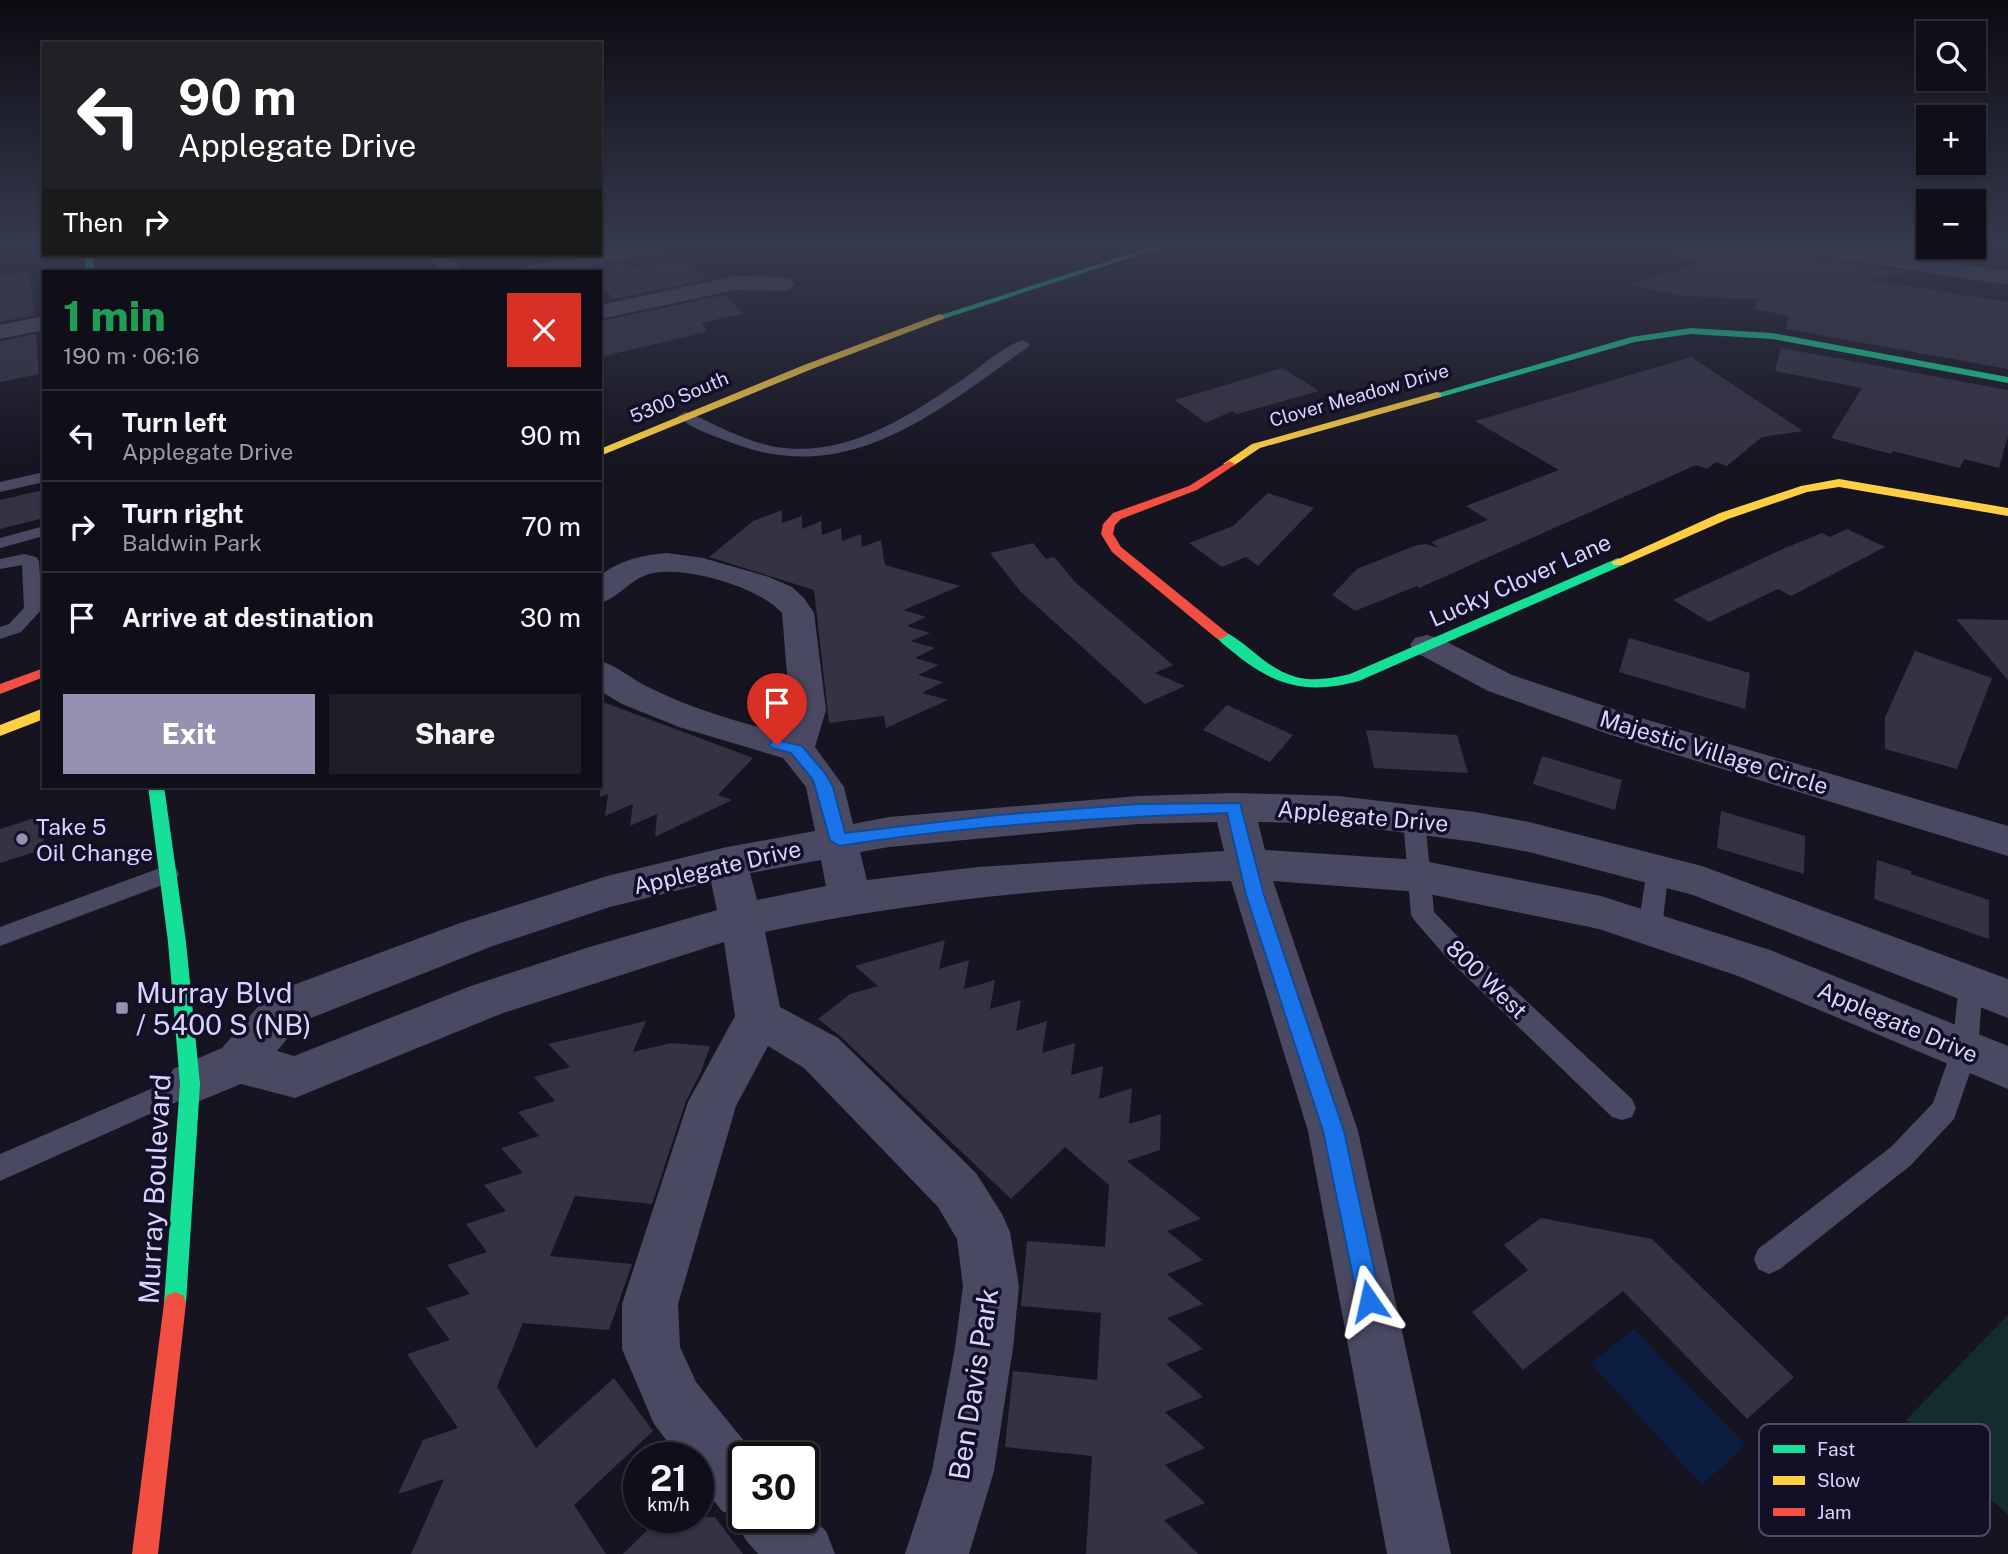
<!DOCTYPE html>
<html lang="en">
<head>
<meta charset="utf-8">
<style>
  body { margin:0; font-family:"Public Sans",sans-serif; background:#1e1d26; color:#f1f3f6; height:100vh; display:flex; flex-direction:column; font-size:26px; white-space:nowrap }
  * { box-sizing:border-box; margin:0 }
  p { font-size:23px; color:#9c9ca2 }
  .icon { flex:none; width:38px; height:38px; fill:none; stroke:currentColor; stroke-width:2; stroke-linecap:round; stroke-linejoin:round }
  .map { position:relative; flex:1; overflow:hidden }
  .panel { position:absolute; left:42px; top:270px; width:560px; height:518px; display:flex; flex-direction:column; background:#100f19; border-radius:0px; box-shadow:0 2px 5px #0004,0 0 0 2px #302f38 }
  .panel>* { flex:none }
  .guide { position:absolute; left:42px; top:42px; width:560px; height:214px; border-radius:0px; box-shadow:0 2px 5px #0004,0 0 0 2px #302f38; background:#202124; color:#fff; overflow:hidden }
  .controls { position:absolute; left:1916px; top:21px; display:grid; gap:14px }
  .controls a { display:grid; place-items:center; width:70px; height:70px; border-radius:0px; background:#100f19; box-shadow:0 2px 5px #0004,0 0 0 2px #302f38; font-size:35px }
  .speed { position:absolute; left:623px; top:1442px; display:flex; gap:14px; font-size:35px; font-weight:700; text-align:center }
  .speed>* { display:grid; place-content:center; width:91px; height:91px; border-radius:50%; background:#100f19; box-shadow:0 2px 5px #0004,0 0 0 2px #302f38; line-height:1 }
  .speed small { font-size:18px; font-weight:400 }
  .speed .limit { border:4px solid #111; border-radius:10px; background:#fff; color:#111 }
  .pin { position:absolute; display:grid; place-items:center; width:60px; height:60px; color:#fff; margin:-72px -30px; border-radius:50% 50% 50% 0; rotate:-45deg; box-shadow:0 0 7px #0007 }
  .pin .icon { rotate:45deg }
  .me { position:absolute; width:77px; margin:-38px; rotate:349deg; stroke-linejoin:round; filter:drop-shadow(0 0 5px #0008) }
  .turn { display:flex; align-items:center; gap:24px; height:147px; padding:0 21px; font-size:32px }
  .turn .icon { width:91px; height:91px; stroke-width:2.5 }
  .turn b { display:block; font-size:49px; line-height:60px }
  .then { display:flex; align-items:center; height:66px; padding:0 21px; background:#0003; gap:14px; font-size:26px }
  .round { display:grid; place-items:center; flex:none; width:74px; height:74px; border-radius:0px; background:#1e1d26 }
  .head { display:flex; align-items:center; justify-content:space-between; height:119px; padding:0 21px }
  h1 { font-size:42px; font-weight:800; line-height:52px; color:#1e9e55 }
  .action { display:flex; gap:14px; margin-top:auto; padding:14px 21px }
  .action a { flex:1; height:80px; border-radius:0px; background:#9591b1; color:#fff; font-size:28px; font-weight:800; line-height:80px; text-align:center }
  .action a+a { background:#1e1d26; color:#f1f3f6 }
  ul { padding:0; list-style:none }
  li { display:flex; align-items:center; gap:21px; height:91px; padding:0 21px; border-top:2px solid #302f38 }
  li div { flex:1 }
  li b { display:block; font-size:26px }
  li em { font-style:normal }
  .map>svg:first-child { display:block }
</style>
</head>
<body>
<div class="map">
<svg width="2008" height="1554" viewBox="0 0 2008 1554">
  <rect width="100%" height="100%" fill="#161421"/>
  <path fill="#132c2d" d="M 2008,1315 L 2008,1515 L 1906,1420 Z"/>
  <path fill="#0b1e41" d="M 1634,1329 L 1745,1445 L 1702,1485 L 1591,1363 Z"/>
  <path fill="#343243" d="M 1678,246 L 1782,246 L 1786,252 L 1795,255 L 1907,272 L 1869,280 L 2008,302 L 2008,369 L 1786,329 L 1789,316 L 1754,309 L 1758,299 L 1685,296 L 1628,285 L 1701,263 L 1677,257 Z
    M 1849,246 L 1970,247 L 1971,259 L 1960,261 Z
    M 684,258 L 708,279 L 614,299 L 600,284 L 600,267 L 628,261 L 629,269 Z
    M 28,271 L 35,315 L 0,322 L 0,276 Z
    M 725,295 L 743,313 L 702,323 L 707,332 L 600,357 L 600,321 Z
    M 36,334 L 39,374 L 0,382 L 0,341 Z
    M 1781,348 L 2008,390 L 2008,436 L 1999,468 L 1964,459 L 1960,468 L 1893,451 L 1891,454 L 1831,438 L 1862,388 L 1775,371 Z
    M 1691,357 L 1803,431 L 1762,437 L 1727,466 L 1716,462 L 1707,469 L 1696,465 L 1419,588 L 1417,586 L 1355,611 L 1332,595 L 1357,569 L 1417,545 L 1426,544 L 1439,548 L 1431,542 L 1488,520 L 1466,506 L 1559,470 L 1475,421 Z
    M 1282,368 L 1319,391 L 1237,414 L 1232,411 L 1206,423 L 1175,400 Z
    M 43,490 L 44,518 L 0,529 L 0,500 Z
    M 1268,493 L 1314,508 L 1258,566 L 1246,557 L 1222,567 L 1189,543 L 1233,526 Z
    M 782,510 L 782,523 L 802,516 L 802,529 L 821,521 L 822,535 L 841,528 L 842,541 L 861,534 L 862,547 L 881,540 L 885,565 L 960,586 L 904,610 L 926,617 L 907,626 L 930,633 L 911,641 L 935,648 L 915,658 L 939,665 L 918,675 L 943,682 L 922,693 L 948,700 L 886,728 L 884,716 L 829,723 L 814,590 L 709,557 L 753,521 Z
    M 1847,529 L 1885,547 L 1791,596 L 1778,589 L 1709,622 L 1673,600 L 1785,548 L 1822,533 L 1830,537 Z
    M 1033,543 L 1046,559 L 1054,557 L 1076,583 L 1173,665 L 1155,673 L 1185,686 L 1145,704 L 1020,591 L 990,553 Z
    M 1956,619 L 2008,620 L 2008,680 Z
    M 1629,638 L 1750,673 L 1745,709 L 1619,672 Z
    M 1915,651 L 1992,678 L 1957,769 L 1885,749 L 1885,717 Z
    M 600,701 L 753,758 L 718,795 L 732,800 L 655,837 L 657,814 L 630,826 L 633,804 L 605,816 L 608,794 L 600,797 Z
    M 1227,705 L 1293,735 L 1270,762 L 1203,730 Z
    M 1366,730 L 1457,735 L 1468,773 L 1374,768 Z
    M 1542,756 L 1622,780 L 1615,810 L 1533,784 Z
    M 1721,811 L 1805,836 L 1804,874 L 1717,848 Z
    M 44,815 L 44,849 L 0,863 L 0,829 Z
    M 1877,860 L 1911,871 L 1911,874 L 1989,900 L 1989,939 L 1874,899 Z
    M 945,940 L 939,969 L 969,960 L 964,989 L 995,980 L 990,1009 L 1021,1000 L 1016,1031 L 1047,1021 L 1042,1053 L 1075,1043 L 1071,1075 L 1103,1066 L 1099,1099 L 1132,1088 L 1129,1124 L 1161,1114 L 1160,1150 L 1127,1161 L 1201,1219 L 1167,1231 L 1203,1260 L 1167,1274 L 1203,1304 L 1167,1318 L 1203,1349 L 1166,1364 L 1203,1397 L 1165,1412 L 1205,1448 L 1165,1465 L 1205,1503 L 1164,1520 L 1198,1554 L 1086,1554 L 1092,1456 L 1005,1447 L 1013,1371 L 1097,1380 L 1101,1313 L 1021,1306 L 1027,1241 L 1105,1247 L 1109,1185 L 1065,1147 L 1011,1199 L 840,1036 L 818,1019 L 850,994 L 878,986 L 855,966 Z
    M 646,1021 L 633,1052 L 671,1043 L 710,1046 L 701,1072 L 686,1101 L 652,1204 L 575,1196 L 550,1256 L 632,1264 L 609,1330 L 523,1323 L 497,1387 L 536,1448 L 614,1378 L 653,1431 L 574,1505 L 606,1554 L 411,1554 L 444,1479 L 398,1494 L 423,1440 L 458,1428 L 407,1354 L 450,1340 L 426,1308 L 470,1294 L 447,1265 L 487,1252 L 466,1224 L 506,1211 L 484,1185 L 523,1173 L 501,1148 L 539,1136 L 518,1112 L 555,1101 L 534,1077 L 570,1067 L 548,1044 Z
    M 1541,1218 L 1652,1239 L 1794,1377 L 1747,1419 L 1623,1291 L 1523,1370 L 1472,1312 L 1528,1270 L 1504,1245 Z
    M 661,1517 L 715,1517 L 743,1554 L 623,1554 Z"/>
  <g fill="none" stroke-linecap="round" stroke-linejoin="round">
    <path fill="#4a4962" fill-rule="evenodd" d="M 1023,340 L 1030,344 L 1028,347 C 939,410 850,487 735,444 C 718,437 690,429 678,416 L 685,412 L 690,413 C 720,427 752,445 785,448 C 848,455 906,418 956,384 C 975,372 1002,346 1023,340 Z
      M 44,472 L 44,482 L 0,492 L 0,482 Z
      M 44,526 L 44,536 L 0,548 L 0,538 Z
      M 24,554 L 36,557 L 39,561 L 42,609 L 21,632 L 0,639 L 0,627 L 9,624 L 24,608 L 22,565 L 0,569 L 0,559 Z
      M 1414,811 L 1422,813 L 1425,819 L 1434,912 L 1465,944 L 1632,1099 L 1636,1108 L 1632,1117 L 1622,1120 L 1612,1117 L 1447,958 L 1415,921 L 1411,915 L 1403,819 L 1406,813 Z
      M 1658,860 L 1666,863 L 1669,869 L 1662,928 L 1658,935 L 1650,937 L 1642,935 L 1638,928 L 1647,869 L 1650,863 Z
      M 168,865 L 176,868 L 179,874 L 176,880 L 0,946 L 0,927 Z
      M 1971,974 L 1980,977 L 1983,984 L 1978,1049 L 1954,1119 L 1911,1165 L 1780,1269 L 1769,1274 L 1758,1269 L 1754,1259 L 1758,1249 L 1891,1147 L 1933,1103 L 1952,1049 L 1959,984 L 1962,977 Z
      M 190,1072 L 199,1076 L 203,1084 L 199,1092 L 0,1181 L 0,1154 Z"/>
    <path fill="#4a4962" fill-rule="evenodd" d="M 631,246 L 671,246 L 668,250 L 661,252 L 564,271 L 521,271 L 524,266 L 532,265 L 600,254 L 600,251 Z
      M 1785,246 L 1834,246 L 2008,271 L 2008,285 L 1795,252 L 1788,250 Z
      M 429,254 L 450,254 L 463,271 L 441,271 Z
      M 735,276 L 783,277 L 791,279 L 794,284 L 791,289 L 783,291 L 735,290 L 600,319 L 600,305 Z
      M 44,316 L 44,330 L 0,339 L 0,325 Z
      M 667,553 L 703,558 L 769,577 L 792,587 L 804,598 L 814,613 L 826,710 L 815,747 L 844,787 L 853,824 L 889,817 L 1138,796 L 1234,793 L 1338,796 L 1475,812 L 1529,822 L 1702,866 L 2008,979 L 2008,1018 L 1693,895 L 1529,852 L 1475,842 L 1338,824 L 1258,822 L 1265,850 L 1419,860 L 1601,896 L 1770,950 L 2008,1046 L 2008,1089 L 1738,976 L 1599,929 L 1419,892 L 1273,881 L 1358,1131 L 1451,1554 L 1387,1554 L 1308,1131 L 1231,881 C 1075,885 917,900 765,932 L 780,1007 L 838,1038 L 976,1173 L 1002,1214 L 1010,1232 L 1019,1286 L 1013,1348 L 994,1471 L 969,1554 L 905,1554 L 932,1471 L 955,1348 L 963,1286 L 957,1239 L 938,1207 L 804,1068 L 768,1046 L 736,1106 L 678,1304 L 680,1347 L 696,1382 L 758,1458 L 744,1458 L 744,1517 L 803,1517 L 803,1509 L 826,1531 L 835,1554 L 758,1554 L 745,1539 L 735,1517 L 722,1511 L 698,1481 L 698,1458 L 680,1458 L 654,1424 L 622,1349 L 622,1304 L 688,1102 L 735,1016 L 724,942 L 503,1013 L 295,1098 L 241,1084 L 190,1105 L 173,1099 L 166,1084 L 173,1069 L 222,1048 L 269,994 L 460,923 L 607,876 L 727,847 L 815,831 L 806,787 L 783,758 L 679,727 L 622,704 L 600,691 L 600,661 C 618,666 631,679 648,687 C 690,708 737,722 782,733 L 790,710 L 782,613 C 760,587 678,563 646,575 C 628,582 618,598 600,603 L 600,576 C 619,560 643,555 667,553 ZM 1217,822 L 1224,851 L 978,867 L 867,880 L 860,852 L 889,847 L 1138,824 ZM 821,860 L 826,886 L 757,900 L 750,873 ZM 711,882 L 717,910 L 586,948 L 471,986 L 294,1056 L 277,1051 L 301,1022 L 490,947 L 610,907 Z
      M 1427,635 L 1439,638 L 1512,675 L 1634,716 L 2008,826 L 2008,856 L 1608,734 L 1488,691 L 1415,652 L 1410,645 L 1415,638 Z"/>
    <path fill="#16e098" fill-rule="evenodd" d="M 1155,246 L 1166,246 L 943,319 L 935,317 Z
      M 84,254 L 92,254 L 94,271 L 86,271 Z
      M 1691,328 L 1772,333 L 2008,377 L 2008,383 L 1772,339 L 1691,334 L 1635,342 L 1441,397 L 1432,395 L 1631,337 Z
      M 1618,558 L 1624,562 L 1623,565 L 1359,681 C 1311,694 1279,688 1239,657 C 1231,650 1221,643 1214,635 L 1216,632 C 1221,631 1222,630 1227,633 C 1251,646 1267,669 1296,677 C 1314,682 1332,678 1350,674 Z
      M 148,786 L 164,786 L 186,942 L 200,1084 L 186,1303 L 183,1311 L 175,1314 L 167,1311 L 164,1303 L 180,1084 L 168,942 Z"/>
    <path fill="#ffcf43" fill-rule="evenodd" d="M 940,314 L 945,317 L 943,319 L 812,369 L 600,456 L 600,449 L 804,365 Z
      M 1437,392 L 1441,393 L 1441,397 L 1260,448 L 1233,466 L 1223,464 L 1252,444 Z
      M 1839,479 L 2008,508 L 2008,516 L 1839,487 L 1807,492 L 1728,519 L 1623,565 L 1613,565 L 1612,562 L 1720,513 L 1801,486 Z
      M 44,708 L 44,719 L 0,736 L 0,725 Z"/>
    <path fill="#f24e42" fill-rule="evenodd" d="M 1229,461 L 1235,464 L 1233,466 L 1197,490 L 1121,519 L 1115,525 L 1113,534 L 1121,547 L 1226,632 L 1228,635 L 1221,639 L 1216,638 L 1112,552 L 1101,534 L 1103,524 L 1113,513 L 1189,486 Z
      M 44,668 L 44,677 L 0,694 L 0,684 Z
      M 175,1292 L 183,1295 L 186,1303 L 158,1554 L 132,1554 L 164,1303 L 167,1295 Z"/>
  </g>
  <linearGradient id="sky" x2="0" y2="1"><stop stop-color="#0c0b12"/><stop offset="0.53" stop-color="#363a4e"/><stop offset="1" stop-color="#363a4e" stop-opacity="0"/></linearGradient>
  <rect width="2008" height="463" fill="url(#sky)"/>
  <path fill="#1a73e8" stroke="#114b97" stroke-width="2" d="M 777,740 L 802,746 L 825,773 L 833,787 L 845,833 L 998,815 L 1138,804 L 1240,803 L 1264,895 L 1344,1131 L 1381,1301 L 1377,1310 L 1369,1313 L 1361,1310 L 1358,1301 L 1323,1131 L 1246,895 L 1227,813 C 1097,818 967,825 839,846 L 830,840 L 813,780 L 791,753 L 772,748 L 769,745 L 772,741 Z"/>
  <g fill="#9591b1" stroke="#130f26" stroke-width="2.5">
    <circle cx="22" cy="839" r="7"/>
    <rect x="115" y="1001" width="14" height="14" rx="3.5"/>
  </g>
  <g text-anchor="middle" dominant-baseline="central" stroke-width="7" stroke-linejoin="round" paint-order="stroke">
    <g font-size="19" fill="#d9d4ff" stroke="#130f26">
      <text transform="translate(1359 395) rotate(-16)">Clover Meadow Drive</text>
      <text transform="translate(679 397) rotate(-23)">5300 South</text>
    </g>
    <g font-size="23" fill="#d9d4ff" stroke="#130f26">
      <text transform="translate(1520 580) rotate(-24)">Lucky Clover Lane</text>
      <text transform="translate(1714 752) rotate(17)">Majestic Village Circle</text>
      <text transform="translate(1363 816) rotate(5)">Applegate Drive</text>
      <text transform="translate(717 867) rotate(-13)">Applegate Drive</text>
      <text transform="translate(1487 979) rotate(44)">800 West</text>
      <text transform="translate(1898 1022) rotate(23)">Applegate Drive</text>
    </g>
    <g font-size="23" fill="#d9d4ff" stroke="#130f26" text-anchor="start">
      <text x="36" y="826">Take 5<tspan x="36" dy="26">Oil Change</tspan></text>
    </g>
    <g font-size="28" fill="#d9d4ff" stroke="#130f26" text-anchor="start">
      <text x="136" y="992">Murray Blvd<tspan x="136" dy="32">/ 5400 S (NB)</tspan></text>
    </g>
    <g font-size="28" fill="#d9d4ff" stroke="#130f26">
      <text transform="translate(154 1189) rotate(-87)">Murray Boulevard</text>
      <text transform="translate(973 1384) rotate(-81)">Ben Davis Park</text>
    </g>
  </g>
  <rect x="1759" y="1424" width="231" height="112" rx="10" fill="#130f26" stroke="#4e4a67" stroke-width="2"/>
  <rect x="1773" y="1445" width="32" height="8" fill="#16e098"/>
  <rect x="1773" y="1476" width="32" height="9" fill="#ffcf43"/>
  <rect x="1773" y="1508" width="32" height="8" fill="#f24e42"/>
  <g font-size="19" fill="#d9d4ff">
    <text x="1817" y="1456">Fast</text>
    <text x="1817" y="1487">Slow</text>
    <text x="1817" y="1519">Jam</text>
  </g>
</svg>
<div class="controls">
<a><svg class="icon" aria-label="search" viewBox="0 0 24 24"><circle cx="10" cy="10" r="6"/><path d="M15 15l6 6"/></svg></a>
<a>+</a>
<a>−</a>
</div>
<div class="speed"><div>21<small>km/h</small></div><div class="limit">30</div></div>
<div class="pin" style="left:777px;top:745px;background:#d93025"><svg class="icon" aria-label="arrive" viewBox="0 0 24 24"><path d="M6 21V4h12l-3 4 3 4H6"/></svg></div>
<svg class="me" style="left:1369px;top:1301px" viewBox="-20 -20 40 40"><path d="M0-17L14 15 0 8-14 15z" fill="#1a73e8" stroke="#fff" stroke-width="4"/></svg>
<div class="guide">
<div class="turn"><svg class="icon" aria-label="left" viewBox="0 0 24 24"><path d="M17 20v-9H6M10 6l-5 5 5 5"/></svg><div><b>90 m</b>Applegate Drive</div></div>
<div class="then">Then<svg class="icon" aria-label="right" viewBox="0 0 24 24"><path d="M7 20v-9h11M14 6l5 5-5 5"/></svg></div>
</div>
<section class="panel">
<div class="head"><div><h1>1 min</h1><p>190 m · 06:16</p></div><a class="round" style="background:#d93025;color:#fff"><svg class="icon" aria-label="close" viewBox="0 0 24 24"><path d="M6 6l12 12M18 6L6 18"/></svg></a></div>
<ul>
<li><svg class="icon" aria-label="left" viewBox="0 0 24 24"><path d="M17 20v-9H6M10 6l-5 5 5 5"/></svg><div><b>Turn left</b><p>Applegate Drive</p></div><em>90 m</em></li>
<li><svg class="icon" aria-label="right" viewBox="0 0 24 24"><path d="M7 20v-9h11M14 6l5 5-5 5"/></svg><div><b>Turn right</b><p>Baldwin Park</p></div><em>70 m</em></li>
<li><svg class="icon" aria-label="arrive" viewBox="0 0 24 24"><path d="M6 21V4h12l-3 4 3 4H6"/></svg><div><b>Arrive at destination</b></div><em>30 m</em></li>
</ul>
<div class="action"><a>Exit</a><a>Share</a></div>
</section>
</div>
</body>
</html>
